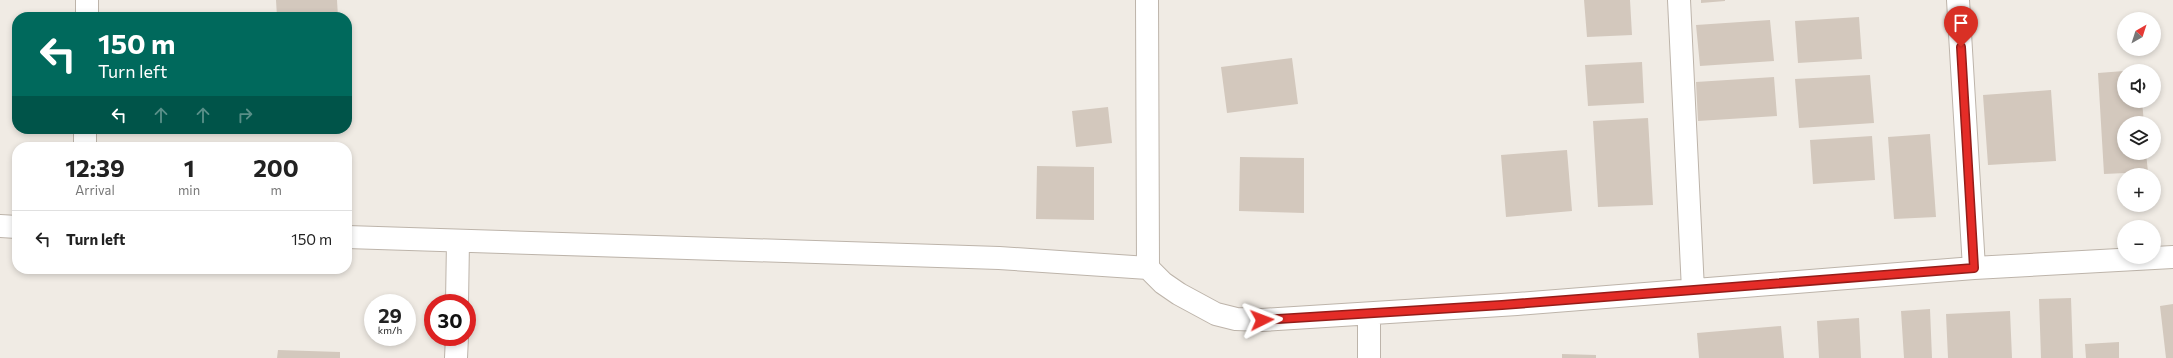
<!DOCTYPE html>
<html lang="en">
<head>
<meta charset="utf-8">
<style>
  body { margin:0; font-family:Commissioner,sans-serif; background:#f6f6f6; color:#222; height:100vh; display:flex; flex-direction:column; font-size:15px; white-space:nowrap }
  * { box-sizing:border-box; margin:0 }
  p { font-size:13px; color:#767676 }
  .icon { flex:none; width:22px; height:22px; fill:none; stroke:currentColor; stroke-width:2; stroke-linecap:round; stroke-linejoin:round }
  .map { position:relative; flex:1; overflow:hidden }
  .sheet { position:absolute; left:12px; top:142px; width:340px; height:132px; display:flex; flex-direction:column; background:#fff; border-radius:16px; box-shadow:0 2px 6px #0003 }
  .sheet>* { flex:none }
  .hud { position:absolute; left:12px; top:12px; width:340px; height:122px; border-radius:16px; box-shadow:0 2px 6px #0003; background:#00695c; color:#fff; overflow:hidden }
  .needle { width:26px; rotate:39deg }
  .tools { position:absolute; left:2117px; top:12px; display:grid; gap:8px }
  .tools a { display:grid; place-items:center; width:44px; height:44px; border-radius:50%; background:#fff; box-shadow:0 2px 6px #0003; font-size:20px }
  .speed { position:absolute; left:364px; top:294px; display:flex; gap:8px; font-size:20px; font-weight:700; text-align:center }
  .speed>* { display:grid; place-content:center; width:52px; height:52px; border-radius:50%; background:#fff; box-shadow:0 2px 6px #0003; line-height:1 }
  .speed small { font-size:10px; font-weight:400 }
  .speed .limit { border:6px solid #d22; background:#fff; color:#111 }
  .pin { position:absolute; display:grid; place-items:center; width:34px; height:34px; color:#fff; margin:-41px -17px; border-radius:50% 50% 50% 0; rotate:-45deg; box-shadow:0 0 4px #0007 }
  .pin .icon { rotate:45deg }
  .me { position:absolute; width:44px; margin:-22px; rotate:87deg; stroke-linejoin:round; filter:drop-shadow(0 0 3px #0008) }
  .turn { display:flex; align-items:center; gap:14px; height:84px; padding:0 20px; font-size:18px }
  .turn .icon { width:52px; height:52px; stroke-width:2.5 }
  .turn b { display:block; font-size:28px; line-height:34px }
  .lanes { display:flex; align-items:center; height:38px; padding:0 20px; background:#0003; justify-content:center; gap:20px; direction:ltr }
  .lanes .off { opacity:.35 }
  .eta { display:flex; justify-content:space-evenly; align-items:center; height:68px; text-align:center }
  .eta b { font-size:24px; font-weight:700; line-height:28px }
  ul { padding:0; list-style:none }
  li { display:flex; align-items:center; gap:12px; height:56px; padding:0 20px; border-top:1px solid #e0e0e0 }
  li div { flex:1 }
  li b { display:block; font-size:15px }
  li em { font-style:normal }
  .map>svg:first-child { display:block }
</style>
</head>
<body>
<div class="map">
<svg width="2173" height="358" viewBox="0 0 2173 358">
  <rect width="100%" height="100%" fill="#f0ebe4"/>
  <path fill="#d3c8bd" d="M 276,0 L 337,0 L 338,17 L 277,17 Z
    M 1584,0 L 1630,0 L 1632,35 L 1587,37 Z
    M 1701,0 L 1725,0 L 1725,1 L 1701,3 Z
    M 1859,17 L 1862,59 L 1798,63 L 1795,21 Z
    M 1770,20 L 1774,61 L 1700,66 L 1696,25 Z
    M 1292,58 L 1298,104 L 1227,113 L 1221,67 Z
    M 1642,62 L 1644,103 L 1588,106 L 1585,65 Z
    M 2124,71 L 2124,101 L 2142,101 L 2144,123 L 2124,123 L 2124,153 L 2146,153 L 2148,172 L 2104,174 L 2098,73 Z
    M 1870,75 L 1874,123 L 1799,128 L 1795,79 Z
    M 1774,77 L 1777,116 L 1698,121 L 1696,82 Z
    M 2051,90 L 2056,161 L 1988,165 L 1983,95 Z
    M 1108,107 L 1112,143 L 1076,147 L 1072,111 Z
    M 1648,118 L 1653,205 L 1598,207 L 1593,121 Z
    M 1930,134 L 1936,217 L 1894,219 L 1888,137 Z
    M 1872,136 L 1875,180 L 1813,184 L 1810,140 Z
    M 1567,150 L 1572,211 L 1506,217 L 1501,155 Z
    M 1240,157 L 1304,158 L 1304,213 L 1239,211 Z
    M 1037,166 L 1094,167 L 1094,220 L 1036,219 Z
    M 2071,298 L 2073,358 L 2041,358 L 2039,299 Z
    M 2173,304 L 2173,358 L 2166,358 L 2160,306 Z
    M 1930,309 L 1932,358 L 1904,358 L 1901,311 Z
    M 2010,311 L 2012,358 L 1948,358 L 1946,314 Z
    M 1859,318 L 1861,358 L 1819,358 L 1817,321 Z
    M 1781,326 L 1784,358 L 1699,358 L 1697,333 Z
    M 2119,342 L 2119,358 L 2086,358 L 2085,344 Z
    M 278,350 L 340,352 L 340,358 L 277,358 Z
    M 1562,354 L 1596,355 L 1596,358 L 1562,358 Z"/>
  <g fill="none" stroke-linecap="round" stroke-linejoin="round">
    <defs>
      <path id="minor" d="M 1147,0 L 1148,268 L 1163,283 L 1179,294 L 1216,314 L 1236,319 L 1262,320 L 1517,304 L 1974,268 L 2173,257
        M 1679,0 L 1693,290
        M 1958,0 L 1974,268
        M 87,17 L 87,0
        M 85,147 L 85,129
        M 0,226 L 17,227
        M 347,237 L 999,258 L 1148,268
        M 457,303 L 458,241
        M 1369,315 L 1369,358
        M 456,358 L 457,337"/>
    </defs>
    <use href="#minor" stroke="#bdb4aa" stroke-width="24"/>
    <use href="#minor" stroke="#fff" stroke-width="22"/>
  </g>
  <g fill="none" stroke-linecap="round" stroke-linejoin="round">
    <defs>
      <path id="route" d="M 1262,320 L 1502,305 L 1974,268 L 1961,47"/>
    </defs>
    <use href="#route" stroke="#941d19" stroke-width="10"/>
    <use href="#route" stroke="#e42c27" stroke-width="7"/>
  </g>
</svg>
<div class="tools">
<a><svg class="needle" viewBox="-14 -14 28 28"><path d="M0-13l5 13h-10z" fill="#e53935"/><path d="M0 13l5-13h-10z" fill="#767676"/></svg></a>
<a><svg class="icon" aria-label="sound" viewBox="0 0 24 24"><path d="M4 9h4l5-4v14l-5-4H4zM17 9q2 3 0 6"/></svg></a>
<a><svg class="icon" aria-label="layers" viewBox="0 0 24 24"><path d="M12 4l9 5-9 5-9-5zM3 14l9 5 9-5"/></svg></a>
<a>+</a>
<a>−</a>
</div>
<div class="speed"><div>29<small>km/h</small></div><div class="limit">30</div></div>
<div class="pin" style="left:1961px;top:47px;background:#d93025"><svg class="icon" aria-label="arrive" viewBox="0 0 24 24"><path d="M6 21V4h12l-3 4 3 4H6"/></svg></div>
<svg class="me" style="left:1262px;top:320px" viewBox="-20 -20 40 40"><path d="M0-17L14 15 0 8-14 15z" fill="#e42c27" stroke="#fff" stroke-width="4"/></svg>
<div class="hud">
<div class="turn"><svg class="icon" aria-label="left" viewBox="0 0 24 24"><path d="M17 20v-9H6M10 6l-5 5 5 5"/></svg><div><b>150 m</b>Turn left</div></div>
<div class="lanes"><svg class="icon" aria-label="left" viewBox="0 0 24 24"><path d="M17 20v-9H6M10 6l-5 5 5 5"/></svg><svg class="icon off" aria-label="ahead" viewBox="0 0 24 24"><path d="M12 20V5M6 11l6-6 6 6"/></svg><svg class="icon off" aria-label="ahead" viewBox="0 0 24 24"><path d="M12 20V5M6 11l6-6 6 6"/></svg><svg class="icon off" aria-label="right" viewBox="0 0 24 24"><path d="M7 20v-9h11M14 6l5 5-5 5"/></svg></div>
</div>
<section class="sheet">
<div class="eta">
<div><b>12:39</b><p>Arrival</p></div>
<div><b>1</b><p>min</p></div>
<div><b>200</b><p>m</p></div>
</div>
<ul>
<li><svg class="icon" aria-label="left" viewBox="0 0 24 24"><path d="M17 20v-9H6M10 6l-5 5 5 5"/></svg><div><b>Turn left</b></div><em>150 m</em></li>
</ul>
</section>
</div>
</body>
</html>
